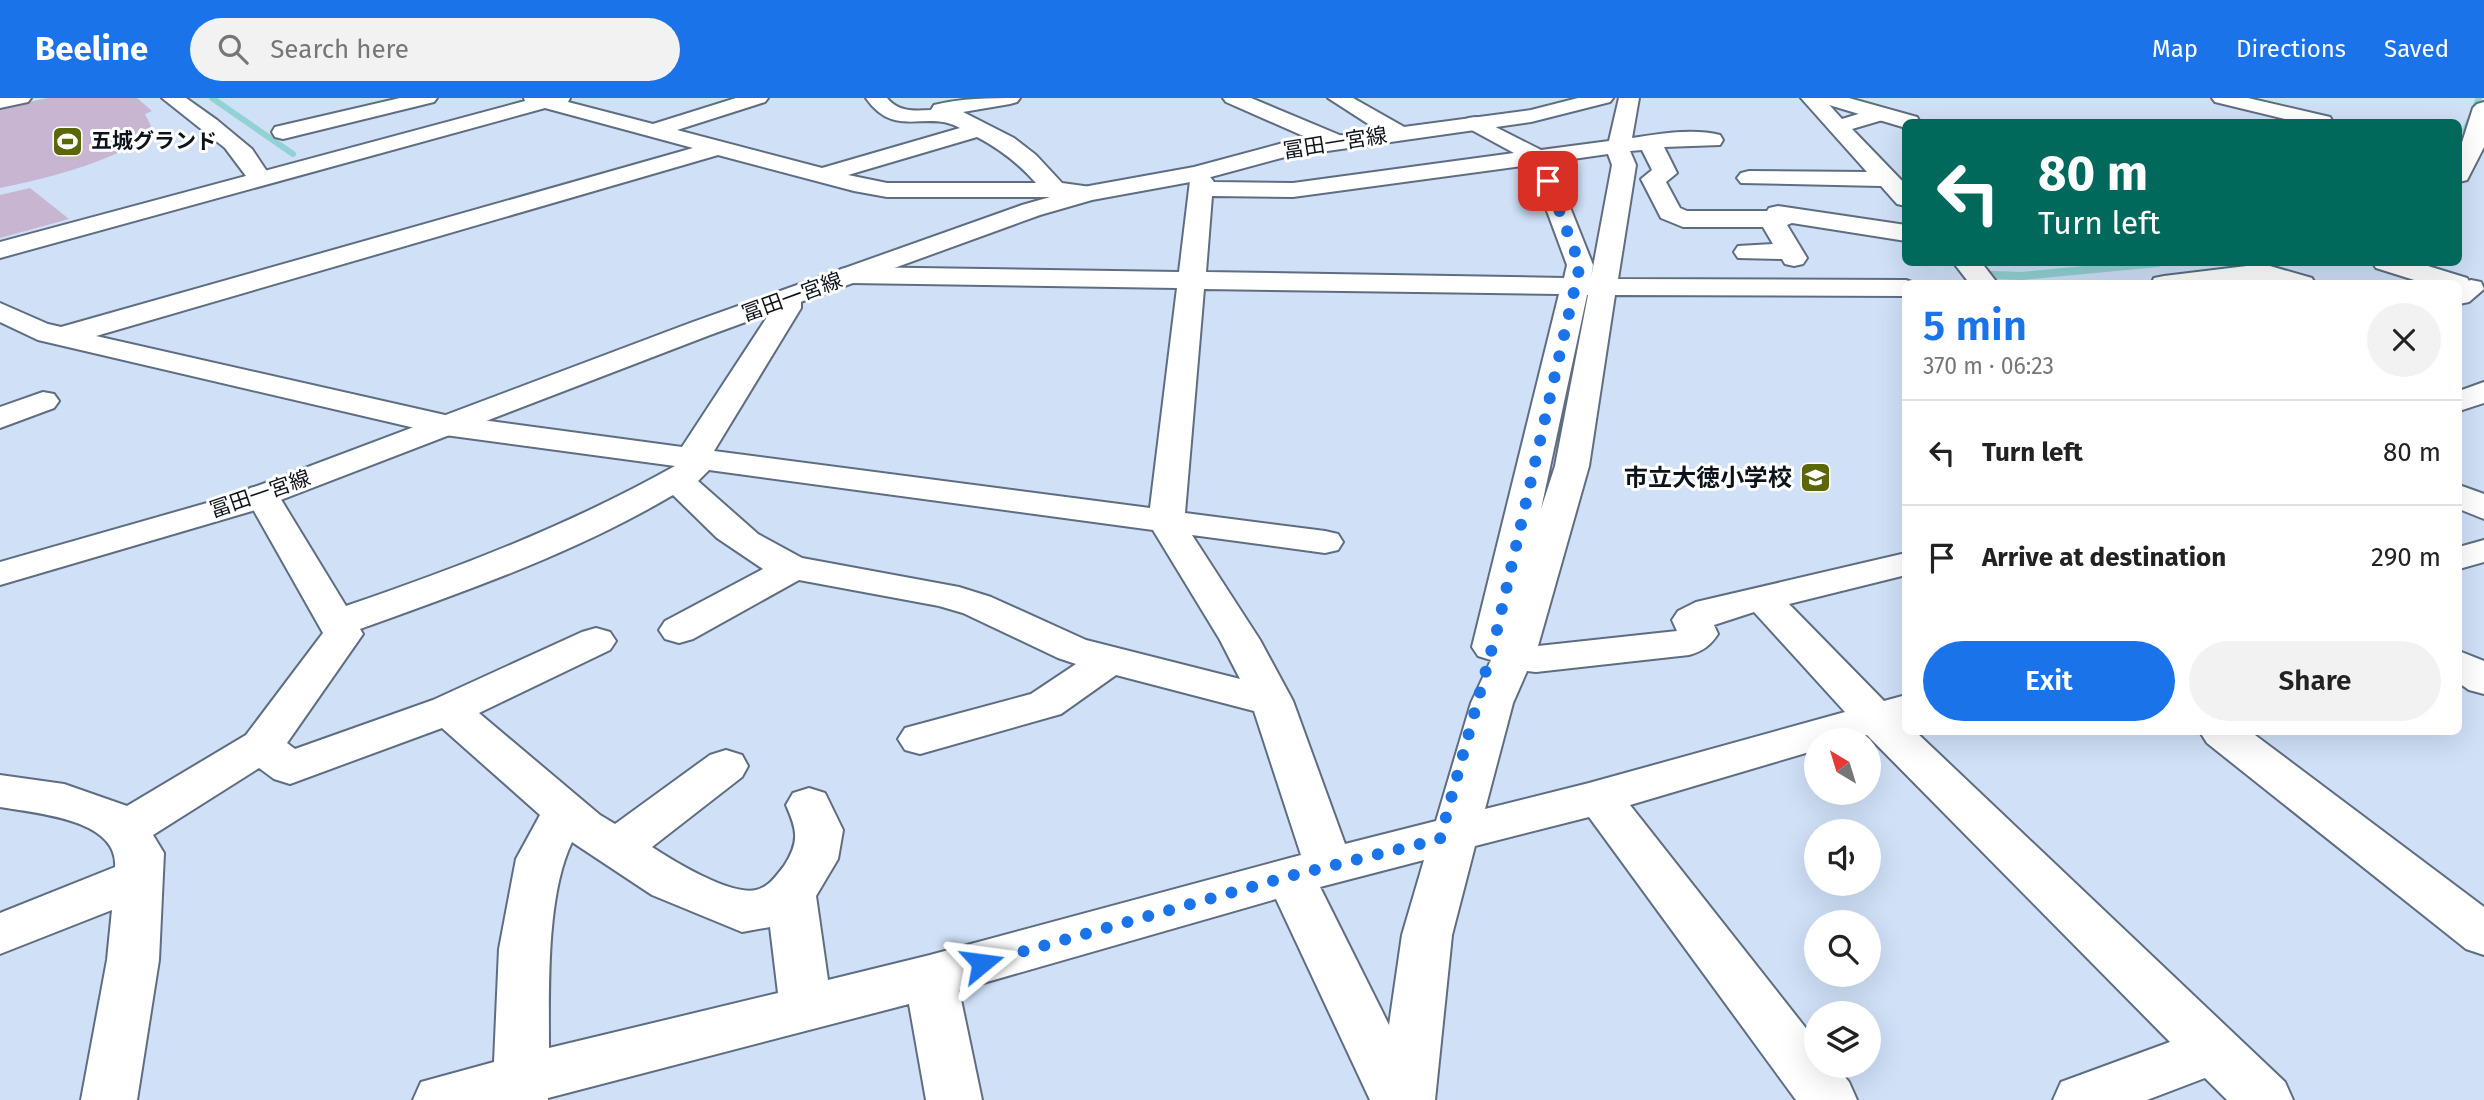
<!DOCTYPE html>
<html lang="en">
<head>
<meta charset="utf-8">
<style>
  body { margin:0; font-family:"Fira Sans","Noto Sans JP",sans-serif; background:#f2f2f2; color:#222; height:100vh; display:flex; flex-direction:column; font-size:26px; white-space:nowrap }
  * { box-sizing:border-box; margin:0 }
  p { font-size:23px; color:#767676 }
  .icon { flex:none; width:38px; height:38px; fill:none; stroke:currentColor; stroke-width:2; stroke-linecap:round; stroke-linejoin:round }
  .map { position:relative; flex:1; overflow:hidden }
  .panel { position:absolute; left:1902px; top:182px; width:560px; height:455px; display:flex; flex-direction:column; background:#fff; border-radius:10px; box-shadow:0 7px 28px #0002 }
  .panel>* { flex:none }
  .banner { position:absolute; left:1902px; top:21px; width:560px; height:147px; border-radius:10px; box-shadow:0 7px 28px #0002; background:#00695c; color:#fff; overflow:hidden }
  .needle { width:46px; rotate:322deg }
  .fabs { position:absolute; left:1804px; top:630px; display:grid; gap:14px }
  .fabs a { display:grid; place-items:center; width:77px; height:77px; border-radius:50%; background:#fff; box-shadow:0 7px 28px #0002; font-size:35px }
  .pin { position:absolute; display:grid; place-items:center; width:60px; height:60px; color:#fff; margin:-30px; border-radius:14px; box-shadow:0 4px 10px #0006 }
  .me { position:absolute; width:77px; margin:-38px; rotate:74deg; stroke-linejoin:round; filter:drop-shadow(0 0 5px #0008) }
  .turn { display:flex; align-items:center; gap:24px; height:147px; padding:0 21px; font-size:32px }
  .turn .icon { width:91px; height:91px; stroke-width:2.5 }
  .turn b { display:block; font-size:49px; line-height:60px }
  .round { display:grid; place-items:center; flex:none; width:74px; height:74px; border-radius:37px; background:#f2f2f2 }
  .head { display:flex; align-items:center; justify-content:space-between; height:119px; padding:0 21px }
  h1 { font-size:42px; font-weight:600; line-height:52px; color:#1a73e8 }
  .cta { display:flex; gap:14px; margin-top:auto; padding:14px 21px }
  .cta a { flex:1; height:80px; border-radius:42px; background:#1a73e8; color:#fff; font-size:28px; font-weight:600; line-height:80px; text-align:center }
  .cta a+a { background:#f2f2f2; color:#222 }
  ul { padding:0; list-style:none }
  li { display:flex; align-items:center; gap:21px; height:105px; padding:0 21px; border-top:2px solid #e0e0e0 }
  li div { flex:1 }
  li b { display:block; font-size:26px }
  li em { font-style:normal }
  header { display:flex; align-items:center; gap:42px; box-sizing:border-box; height:98px; padding:0 35px; background:#1a73e8; color:#fff }
  header strong { font-size:33px }
  nav { display:flex; gap:38px; margin-inline-start:auto; font-size:24px }
  .search { width:490px; height:63px; background:#f2f2f2; display:flex; align-items:center; gap:18px; box-sizing:border-box; padding:0 24px; border-radius:38px; color:#767676; font-size:26px }
  .map>svg:first-child { display:block }
</style>
</head>
<body>
<header>
<strong>Beeline</strong>
<div class="search"><svg class="icon" aria-label="search" viewBox="0 0 24 24"><circle cx="10" cy="10" r="6"/><path d="M15 15l6 6"/></svg>Search here</div>
<nav><a>Map</a><a>Directions</a><a>Saved</a></nav>
</header>
<div class="map">
<svg width="2484" height="1002" viewBox="0 0 2484 1002">
  <rect width="100%" height="100%" fill="#cfe0f7"/>
  <path fill="#c7b5d1" d="M 48,0 L 137,0 L 152,13 L 145,16 L 151,28 C 137,60 35,83 0,90 L 0,10 Z
    M 30,90 L 69,121 L 0,140 L 0,97 Z"/>
  <g fill="none" stroke-linecap="round" stroke-linejoin="round">
    <path stroke="#92d1d4" stroke-width="6" d="M 212,0 L 293,56
      M 2459,47 L 2479,0
      M 2140,167 L 2167,164"/>
    <path stroke="#92d1d4" stroke-width="8" d="M 1992,177 L 2022,178 L 2158,165"/>
    <defs>
      <path id="minor" d="M 0,0 L 31,0 L 28,4 L 0,10 Z
        M 400,0 L 437,0 L 434,4 L 283,41 L 275,39 L 272,34 L 275,29 Z
        M 524,0 L 570,0 L 568,4 L 653,26 L 736,0 L 768,0 L 765,4 L 677,32 L 822,70 L 960,30 C 926,11 895,42 866,0 L 887,0 C 898,14 914,13 931,12 L 934,7 C 962,0 991,0 1020,0 L 1017,4 L 1010,6 L 963,14 L 1014,40 L 1036,57 L 1062,85 L 1098,90 L 1101,95 L 1098,100 L 1089,102 L 1077,99 L 887,99 L 854,93 L 718,57 L 96,238 L 445,317 L 682,349 L 773,210 L 773,200 L 777,194 L 787,192 L 797,194 L 801,200 L 801,210 L 714,353 L 1150,410 L 1177,190 L 851,185 L 841,183 L 837,177 L 841,171 L 851,169 L 1179,174 L 1190,83 L 1184,76 L 1188,71 L 1204,71 L 1214,84 L 1293,85 L 1514,55 L 1468,30 L 1465,25 L 1468,20 L 1476,19 L 1541,52 L 1609,43 L 1619,0 L 1639,0 L 1632,40 C 1660,36 1692,30 1720,37 L 1723,42 L 1720,47 L 1664,49 L 1677,75 L 1666,84 L 1680,110 L 1687,113 L 1767,113 L 1769,110 L 1778,108 L 1906,127 L 1906,143 L 1792,125 L 1787,127 L 1807,160 L 1803,166 L 1794,168 L 1785,166 L 1782,161 L 1738,160 L 1734,154 L 1738,148 L 1773,146 L 1763,129 L 1683,129 L 1661,120 L 1641,81 L 1652,72 L 1642,52 L 1630,53 L 1636,67 L 1618,181 L 1906,182 L 1917,186 L 1906,186 L 1906,198 L 1615,197 L 1589,368 L 1538,548 L 1677,533 L 1672,522 L 1678,513 L 1696,504 L 1906,455 L 1906,477 L 1789,506 L 1884,603 L 1906,597 L 1906,634 L 1916,634 L 2285,984 L 2293,1002 L 2227,1002 L 2205,980 L 2147,1002 L 2053,1002 L 2061,984 L 2170,944 L 1867,637 L 1849,642 L 1816,642 L 1816,652 L 1630,707 L 1816,943 L 1816,968 L 1836,968 L 1849,984 L 1857,1002 L 1796,1002 L 1589,719 L 1475,748 L 1452,837 L 1435,1002 L 1370,1002 L 1276,801 L 959,892 L 982,1002 L 926,1002 L 909,906 L 548,1000 L 548,1002 L 413,1002 L 421,984 L 494,964 L 499,851 L 516,761 L 540,717 L 442,630 L 290,686 L 274,681 L 259,670 L 153,737 L 164,755 L 159,862 L 137,1002 L 81,1002 L 107,862 L 112,812 L 0,856 L 0,815 L 115,769 C 119,721 35,715 0,709 L 0,677 L 64,686 L 127,708 L 246,637 L 323,535 L 245,397 L 250,390 L 262,387 L 274,390 L 346,508 C 460,469 570,427 675,368 L 445,337 L 38,242 L 0,224 L 0,205 L 48,226 L 61,229 L 693,50 L 545,10 L 0,160 L 0,144 L 525,3 ZM 977,39 C 1000,51 1018,65 1036,85 L 887,85 L 848,77 ZM 1608,56 L 1612,67 L 1591,180 L 1593,167 L 1552,64 ZM 1530,67 L 1567,167 L 1564,180 L 1206,174 L 1212,98 L 1293,99 ZM 1204,191 L 1559,196 L 1472,549 L 1478,558 L 1491,562 L 1471,605 L 1436,723 L 1345,746 L 1293,603 L 1260,542 L 1192,437 L 1325,455 L 1338,452 L 1343,444 L 1338,436 L 1325,433 L 1185,415 ZM 1588,197 L 1555,368 L 1541,411 L 1587,197 ZM 709,372 L 1153,432 L 1220,542 L 1240,581 L 1086,542 L 991,499 L 959,489 L 802,460 L 758,436 L 698,383 ZM 673,397 L 717,440 L 763,471 L 665,523 L 659,532 L 665,541 L 679,545 L 693,541 L 799,482 L 939,508 L 963,515 L 1058,560 L 1076,566 L 1031,596 L 905,630 L 898,641 L 905,652 L 920,656 L 1061,616 L 1116,577 L 1254,613 L 1301,757 L 930,857 L 828,882 L 816,798 L 838,761 L 843,732 L 825,695 L 809,690 L 793,695 L 786,707 C 797,732 800,743 784,768 C 776,778 769,789 756,792 C 731,798 673,763 652,749 L 742,679 L 748,668 L 742,657 L 726,652 L 710,657 L 615,726 L 600,717 L 479,615 L 610,552 L 616,543 L 610,534 L 596,530 L 582,534 L 433,602 L 295,651 L 287,645 L 363,536 L 360,531 C 466,493 575,455 673,397 ZM 1754,514 L 1845,614 L 1589,685 L 1485,711 L 1513,605 L 1527,573 L 1536,574 L 1689,557 C 1703,553 1710,548 1718,536 L 1714,527 ZM 572,744 L 652,797 L 742,834 L 770,829 L 778,895 L 549,950 C 549,890 546,798 572,744 ZM 1424,762 L 1402,837 L 1389,927 L 1320,789 Z
        M 1223,0 L 1251,0 L 1342,38 L 1345,43 L 1342,48 L 1326,48 L 1226,4 Z
        M 1328,0 L 1353,0 L 1406,30 L 1409,35 L 1406,40 L 1390,40 Z
        M 1801,0 L 1823,0 L 1842,21 L 1878,10 L 1886,11 L 1889,16 L 1886,21 L 1852,31 L 1906,87 L 1906,108 L 1897,106 L 1881,88 L 1741,85 L 1737,80 L 1741,75 L 1749,73 L 1867,74 Z
        M 2212,0 L 2248,0 L 2330,19 L 2333,24 L 2297,24 L 2215,4 Z
        M 2484,4 L 2484,49 L 2467,82 L 2459,84 L 2459,54 L 2473,10 L 2477,6 Z
        M 1953,164 L 1981,164 L 1998,186 L 1970,186 Z
        M 2484,284 L 2484,305 L 2459,313 L 2459,293 Z
        M 43,294 L 54,296 L 59,303 L 54,310 L 0,330 L 0,309 Z
        M 2459,387 L 2484,396 L 2484,421 L 2459,411 Z
        M 2484,442 L 2484,464 L 2459,471 L 2459,449 Z
        M 2459,553 L 2484,563 L 2484,596 L 2469,592 L 2459,585 Z
        M 2200,634 L 2251,634 L 2484,809 L 2484,857 L 2466,851 L 2207,645 Z"/>
      <path id="tertiary" d="M 162,0 L 186,0 L 217,22 L 252,51 L 272,81 L 268,86 L 252,86 L 225,50 Z
        M 2263,166 L 2312,180 L 2315,186 L 2272,186 L 2262,182 L 2235,186 L 2151,186 L 2154,180 L 2164,178 Z
        M 2471,182 L 2481,184 L 2484,191 L 2469,204 L 2459,206 L 2459,186 Z"/>
      <path id="secondary" d="M 1578,0 L 1613,0 L 1610,4 L 1531,24 L 1285,59 L 1196,83 L 1092,102 L 1040,117 L 710,237 L 252,413 L 0,487 L 0,464 L 228,399 L 690,225 L 1022,107 L 1089,88 L 1194,69 L 1283,45 L 1531,12 Z
        M 1816,0 L 1849,0 L 1917,19 L 1920,24 L 1906,24 L 1906,30 L 1819,4 Z
        M 2372,164 L 2415,164 L 2467,180 L 2471,186 L 2467,192 L 2459,194 L 2459,186 L 2427,186 L 2376,170 Z"/>
    </defs>
    <use href="#minor" stroke="#5f6d81" stroke-width="4"/>
    <use href="#tertiary" stroke="#5f6d81" stroke-width="4"/>
    <use href="#secondary" stroke="#5f6d81" stroke-width="4"/>
    <use href="#minor" fill="#fff" fill-rule="evenodd"/>
    <use href="#tertiary" fill="#fff" fill-rule="evenodd"/>
    <use href="#secondary" fill="#fff" fill-rule="evenodd"/>
  </g>
  <g fill="none" stroke-linecap="round" stroke-linejoin="round">
    <path stroke="#1a73e8" stroke-width="12" stroke-dasharray="0 21.6" d="M 982,865 L 1290,778 L 1440,741 L 1497,532 L 1580,167 L 1548,83"/>
  </g>
  <defs>
    <symbol id="stadium-square" viewBox="-11 -11 22 22"><rect x="-9" y="-9" width="18" height="18" rx="4" fill="#5d6608" stroke="#fff"/><path d="M0-5a6.5 5 0 1 0 0 10a6.5 5 0 1 0 0-10ZM-3.5-1.8h7v3.6h-7Z" fill="#fff"/></symbol>
    <symbol id="school-square" viewBox="-11 -11 22 22"><rect x="-9" y="-9" width="18" height="18" rx="4" fill="#5d6608" stroke="#fff"/><path d="M0-5L7-2L0 1L-7-2ZM-4 1L0 2.5L4 1V4Q0 6-4 4Z" fill="#fff"/></symbol>
  </defs>
  <g fill-rule="evenodd">
    <use href="#stadium-square" x="50" y="26" width="35" height="35"/>
    <use href="#school-square" x="1798" y="362" width="35" height="35"/>
  </g>
  <g text-anchor="middle" dominant-baseline="central" stroke-width="6" stroke-linejoin="round" paint-order="stroke">
    <g font-size="21" font-weight="bold" fill="#0d131b" stroke="#fff" text-anchor="start">
      <text x="91" y="43">五城グランド</text>
    </g>
    <g font-size="21" fill="#0d131b" stroke="#fff">
      <text transform="translate(1335 45) rotate(-9)">冨田一宮線</text>
      <text transform="translate(792 199) rotate(-20)">冨田一宮線</text>
      <text transform="translate(260 396) rotate(-19)">冨田一宮線</text>
    </g>
    <g font-size="24" font-weight="bold" fill="#0d131b" stroke="#fff" text-anchor="end">
      <text x="1792" y="380">市立大徳小学校</text>
    </g>
  </g>
</svg>
<div class="fabs">
<a><svg class="needle" viewBox="-14 -14 28 28"><path d="M0-13l5 13h-10z" fill="#e53935"/><path d="M0 13l5-13h-10z" fill="#767676"/></svg></a>
<a><svg class="icon" aria-label="sound" viewBox="0 0 24 24"><path d="M4 9h4l5-4v14l-5-4H4zM17 9q2 3 0 6"/></svg></a>
<a><svg class="icon" aria-label="search" viewBox="0 0 24 24"><circle cx="10" cy="10" r="6"/><path d="M15 15l6 6"/></svg></a>
<a><svg class="icon" aria-label="layers" viewBox="0 0 24 24"><path d="M12 4l9 5-9 5-9-5zM3 14l9 5 9-5"/></svg></a>
</div>
<div class="pin" style="left:1548px;top:83px;background:#d93025"><svg class="icon" aria-label="arrive" viewBox="0 0 24 24"><path d="M6 21V4h12l-3 4 3 4H6"/></svg></div>
<svg class="me" style="left:982px;top:865px" viewBox="-20 -20 40 40"><path d="M0-17L14 15 0 8-14 15z" fill="#1a73e8" stroke="#fff" stroke-width="4"/></svg>
<div class="banner">
<div class="turn"><svg class="icon" aria-label="left" viewBox="0 0 24 24"><path d="M17 20v-9H6M10 6l-5 5 5 5"/></svg><div><b>80 m</b>Turn left</div></div>
</div>
<section class="panel">
<div class="head"><div><h1>5 min</h1><p>370 m · 06:23</p></div><a class="round"><svg class="icon" aria-label="close" viewBox="0 0 24 24"><path d="M6 6l12 12M18 6L6 18"/></svg></a></div>
<ul>
<li><svg class="icon" aria-label="left" viewBox="0 0 24 24"><path d="M17 20v-9H6M10 6l-5 5 5 5"/></svg><div><b>Turn left</b></div><em>80 m</em></li>
<li><svg class="icon" aria-label="arrive" viewBox="0 0 24 24"><path d="M6 21V4h12l-3 4 3 4H6"/></svg><div><b>Arrive at destination</b></div><em>290 m</em></li>
</ul>
<div class="cta"><a>Exit</a><a>Share</a></div>
</section>
</div>
</body>
</html>
